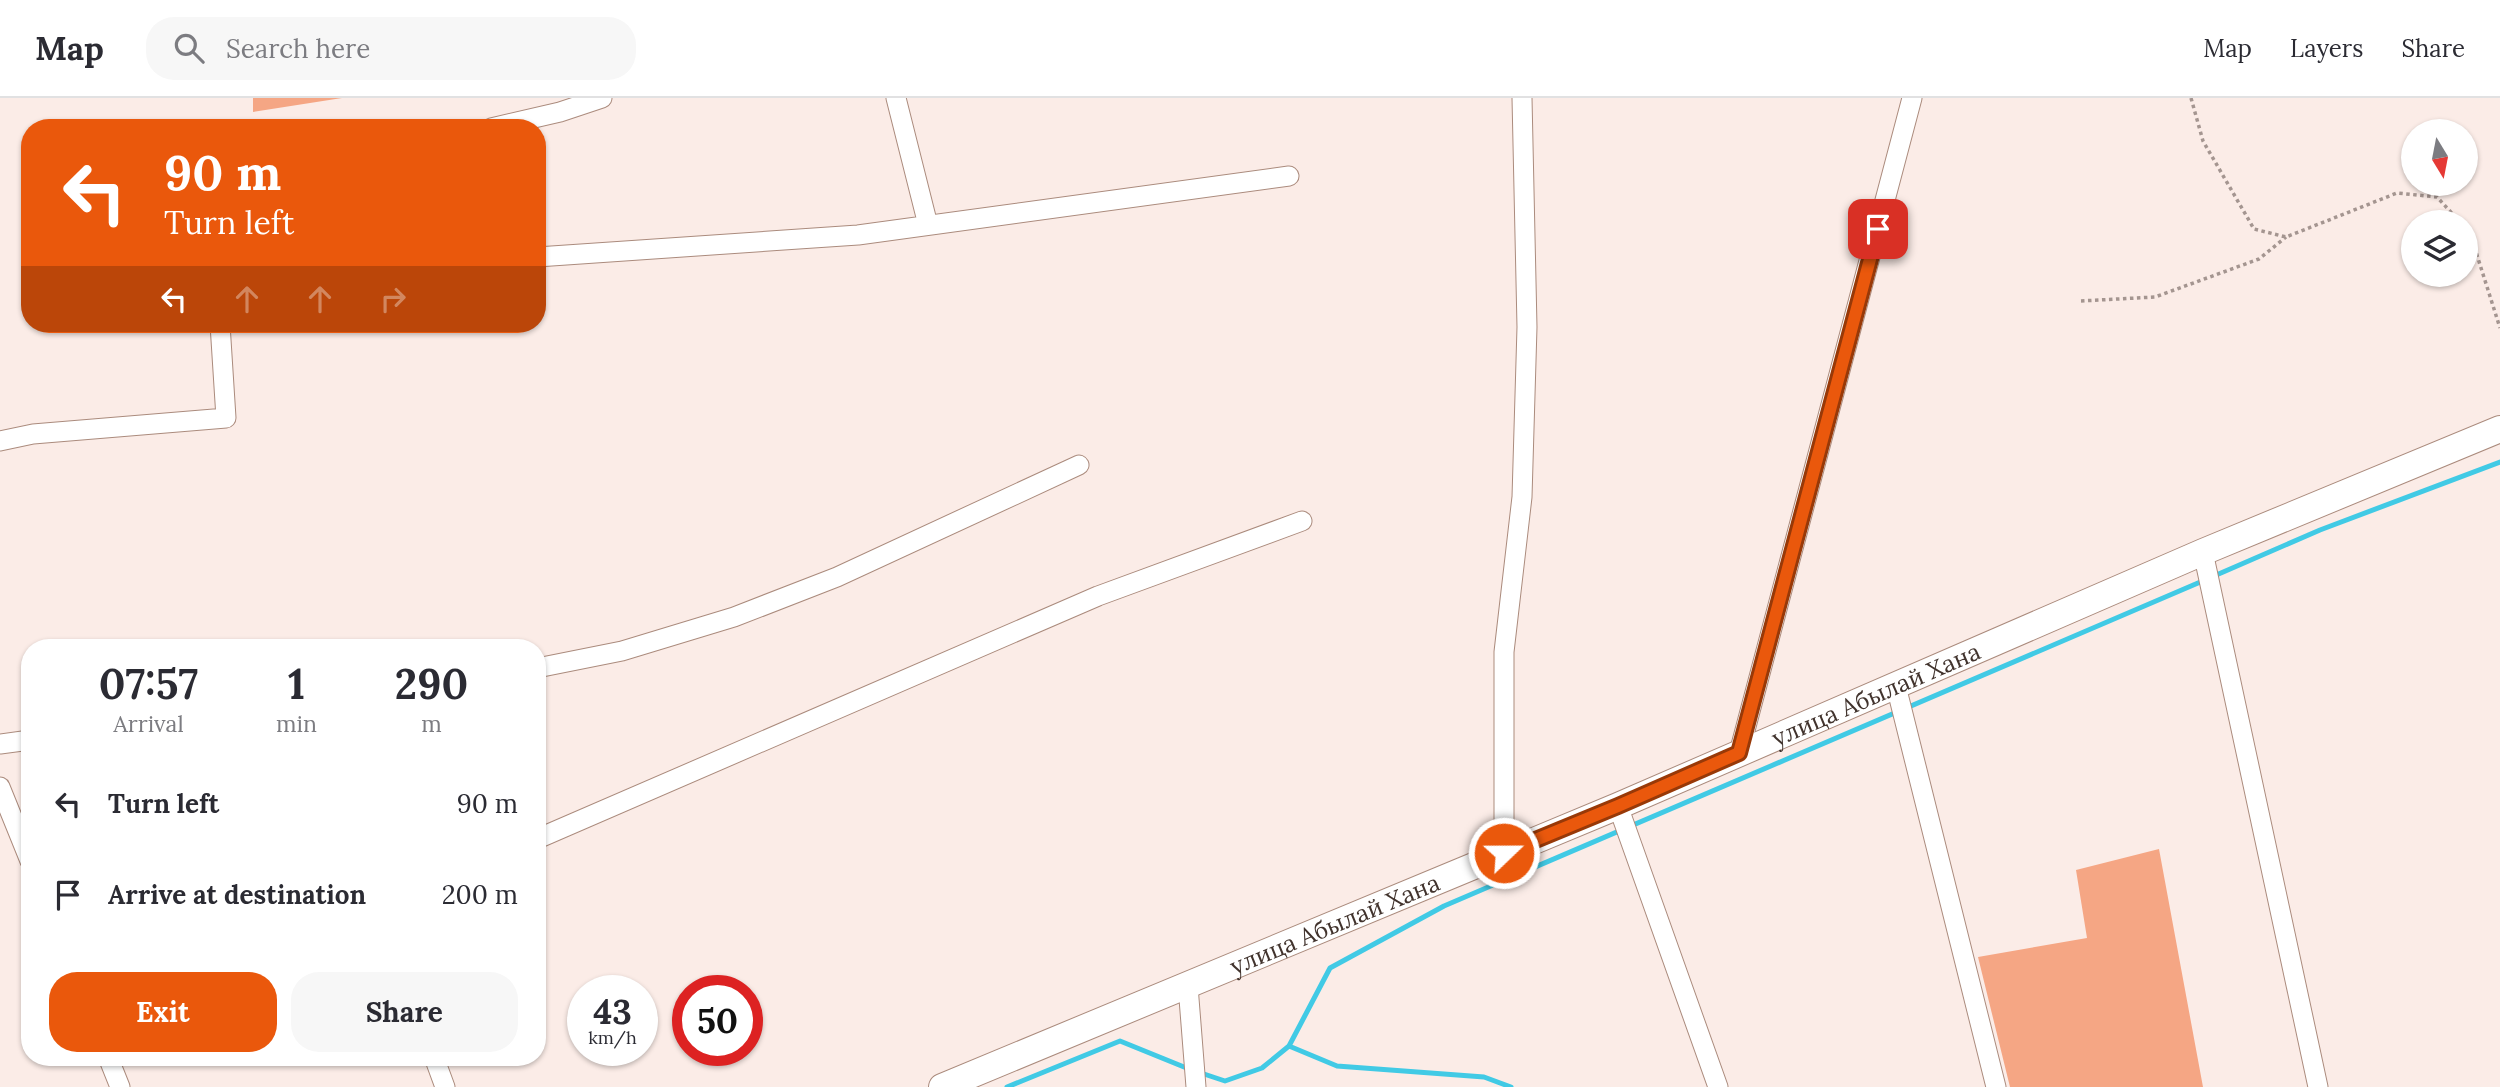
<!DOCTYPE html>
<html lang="en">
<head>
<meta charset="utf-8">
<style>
  body { margin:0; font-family:Lora,serif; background:#f7f7f7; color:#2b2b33; height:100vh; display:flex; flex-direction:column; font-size:26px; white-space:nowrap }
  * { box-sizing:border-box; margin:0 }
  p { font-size:23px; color:#7c7c81 }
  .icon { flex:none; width:38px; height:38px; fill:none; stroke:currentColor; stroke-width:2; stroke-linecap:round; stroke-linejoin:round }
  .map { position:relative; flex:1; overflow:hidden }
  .drawer { position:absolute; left:21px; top:541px; width:525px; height:427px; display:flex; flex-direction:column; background:#fff; border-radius:28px; box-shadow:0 2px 5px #0004 }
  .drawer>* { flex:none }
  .banner { position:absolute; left:21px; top:21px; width:525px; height:214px; border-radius:28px; box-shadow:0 2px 5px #0004; background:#ea580c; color:#fff; overflow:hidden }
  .needle { width:46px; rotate:170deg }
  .controls { position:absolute; left:2401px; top:21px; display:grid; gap:14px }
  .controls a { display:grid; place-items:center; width:77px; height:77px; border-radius:50%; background:#fff; box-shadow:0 2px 5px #0004; font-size:35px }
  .speed { position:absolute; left:567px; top:877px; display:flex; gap:14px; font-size:35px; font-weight:700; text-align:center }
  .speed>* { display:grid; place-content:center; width:91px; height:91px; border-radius:50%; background:#fff; box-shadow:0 2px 5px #0004; line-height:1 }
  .speed small { font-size:18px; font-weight:400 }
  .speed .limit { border:10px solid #d22; background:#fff; color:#111 }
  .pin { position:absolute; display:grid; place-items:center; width:60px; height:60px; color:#fff; margin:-30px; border-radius:14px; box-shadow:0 4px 10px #0006 }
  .me { position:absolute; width:77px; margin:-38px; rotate:68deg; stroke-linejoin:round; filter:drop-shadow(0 0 5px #0008) }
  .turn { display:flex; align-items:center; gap:24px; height:147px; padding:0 28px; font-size:32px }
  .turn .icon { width:91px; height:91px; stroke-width:2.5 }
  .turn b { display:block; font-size:49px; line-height:60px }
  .lanes { display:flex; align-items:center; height:66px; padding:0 28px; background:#0003; justify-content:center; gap:35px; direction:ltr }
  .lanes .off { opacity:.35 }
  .eta { display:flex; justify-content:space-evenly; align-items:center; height:119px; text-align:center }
  .eta b { font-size:42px; font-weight:800; line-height:49px }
  .cta { display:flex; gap:14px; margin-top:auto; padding:14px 28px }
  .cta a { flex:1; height:80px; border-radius:28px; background:#ea580c; color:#fff; font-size:28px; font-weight:800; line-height:80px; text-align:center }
  .cta a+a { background:#f7f7f7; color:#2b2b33 }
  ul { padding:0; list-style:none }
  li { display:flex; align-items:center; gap:21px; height:91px; padding:0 28px }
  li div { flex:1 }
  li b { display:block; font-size:26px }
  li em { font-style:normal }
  header { display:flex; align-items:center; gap:42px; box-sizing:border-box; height:98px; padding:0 35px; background:#fff; border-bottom:2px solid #e1e1e2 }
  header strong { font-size:33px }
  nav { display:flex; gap:38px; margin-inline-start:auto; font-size:24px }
  .search { width:490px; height:63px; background:#f7f7f7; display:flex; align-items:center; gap:18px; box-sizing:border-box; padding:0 24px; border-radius:28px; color:#7c7c81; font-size:26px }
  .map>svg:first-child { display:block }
</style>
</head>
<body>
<header>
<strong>Map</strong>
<div class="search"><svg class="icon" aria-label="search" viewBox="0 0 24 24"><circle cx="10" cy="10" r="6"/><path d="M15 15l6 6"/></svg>Search here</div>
<nav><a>Map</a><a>Layers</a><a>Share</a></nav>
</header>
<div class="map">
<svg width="2500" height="989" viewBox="0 0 2500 989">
  <rect width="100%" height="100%" fill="#fbece7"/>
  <path fill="#f5a684" d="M 253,0 L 342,0 L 253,14 Z
    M 2159,751 L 2203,989 L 2010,989 L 1978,859 L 2087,840 L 2076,772 Z"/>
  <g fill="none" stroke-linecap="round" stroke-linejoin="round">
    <path stroke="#41cae5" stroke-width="5" d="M 2214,478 L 2320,432 L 2500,364
      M 1289,948 L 1337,968 L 1484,979 L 1511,989
      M 1198,974 L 1225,983 L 1262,970 L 1289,948 L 1330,870 L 1444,808 L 2205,482
      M 1007,989 L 1120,943 L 1189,971"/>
    <defs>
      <path id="street" d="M 896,0 L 928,127
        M 491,30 L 560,14 L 602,0
        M 537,159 L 858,137 L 1289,78
        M 0,343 L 33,336 L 226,320 L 220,226
        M 2203,454 L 2318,989
        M 537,570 L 622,553 L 734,519 L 837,479 L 1079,367
        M 1896,588 L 1996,989
        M 0,646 L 30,642
        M 1739,655 L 1912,0
        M 0,689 L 30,763
        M 1618,708 L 1718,989
        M 537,741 L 1098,498 L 1302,423
        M 1504,755 L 1504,554 L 1522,399 L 1527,229 L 1522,0
        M 1188,888 L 1196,989
        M 108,959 L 120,989
        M 434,959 L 445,989"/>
      <g id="secondary">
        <path id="s1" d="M 942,989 L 1618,708 L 2203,454 L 2500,331"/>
      </g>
    </defs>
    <use href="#street" stroke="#ab8b7d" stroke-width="21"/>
    <use href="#secondary" stroke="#ab8b7d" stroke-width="28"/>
    <path stroke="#a49590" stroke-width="3.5" stroke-dasharray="3.5 3.5" stroke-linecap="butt" d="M 2191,0 L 2203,43 L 2254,131 L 2286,139 L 2397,95 L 2437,99 L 2460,124
      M 2466,130 L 2470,135 L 2500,230
      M 2081,203 L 2155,199 L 2259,161 L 2286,139"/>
    <use href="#street" stroke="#fff" stroke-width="19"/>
    <use href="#secondary" stroke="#fff" stroke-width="26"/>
  </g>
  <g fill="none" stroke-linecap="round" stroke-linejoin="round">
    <defs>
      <path id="route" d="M 1504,755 L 1618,708 L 1739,655 L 1878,131"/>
    </defs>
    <use href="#route" stroke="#983908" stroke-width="18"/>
    <use href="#route" stroke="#ea580c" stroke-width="12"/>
  </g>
  <g text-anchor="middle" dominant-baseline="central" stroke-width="5" stroke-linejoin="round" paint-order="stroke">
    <g font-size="24" fill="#41332d" stroke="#fbece7">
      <text stroke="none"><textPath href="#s1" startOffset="1013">улица Абылай Хана</textPath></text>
      <text stroke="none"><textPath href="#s1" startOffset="425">улица Абылай Хана</textPath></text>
    </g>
  </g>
</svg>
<div class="controls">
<a><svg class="needle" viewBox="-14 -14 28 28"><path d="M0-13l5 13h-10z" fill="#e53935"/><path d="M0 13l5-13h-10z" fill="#7c7c81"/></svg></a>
<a><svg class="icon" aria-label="layers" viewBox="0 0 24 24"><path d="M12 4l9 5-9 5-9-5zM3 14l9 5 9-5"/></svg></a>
</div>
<div class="speed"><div>43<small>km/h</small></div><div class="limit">50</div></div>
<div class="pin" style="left:1878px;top:131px;background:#d93025"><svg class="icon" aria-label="arrive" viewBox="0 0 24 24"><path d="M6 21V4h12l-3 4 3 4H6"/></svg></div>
<svg class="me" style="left:1504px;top:755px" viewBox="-20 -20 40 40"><circle r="17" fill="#ea580c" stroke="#fff" stroke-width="3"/><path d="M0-11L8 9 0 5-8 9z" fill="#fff"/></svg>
<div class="banner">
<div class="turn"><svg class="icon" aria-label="left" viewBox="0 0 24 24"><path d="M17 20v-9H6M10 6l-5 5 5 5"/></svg><div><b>90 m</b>Turn left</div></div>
<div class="lanes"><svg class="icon" aria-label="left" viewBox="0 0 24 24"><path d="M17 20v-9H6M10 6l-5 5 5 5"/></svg><svg class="icon off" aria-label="ahead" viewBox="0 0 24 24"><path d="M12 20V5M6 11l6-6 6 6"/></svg><svg class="icon off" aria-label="ahead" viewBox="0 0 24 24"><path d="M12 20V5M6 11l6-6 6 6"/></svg><svg class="icon off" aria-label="right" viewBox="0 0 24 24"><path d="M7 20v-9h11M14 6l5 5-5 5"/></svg></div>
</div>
<section class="drawer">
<div class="eta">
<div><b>07:57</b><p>Arrival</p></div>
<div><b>1</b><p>min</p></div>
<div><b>290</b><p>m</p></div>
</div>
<ul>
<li><svg class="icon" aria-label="left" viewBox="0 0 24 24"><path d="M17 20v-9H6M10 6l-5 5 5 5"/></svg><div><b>Turn left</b></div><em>90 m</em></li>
<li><svg class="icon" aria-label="arrive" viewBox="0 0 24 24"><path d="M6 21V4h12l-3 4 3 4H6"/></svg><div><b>Arrive at destination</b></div><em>200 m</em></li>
</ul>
<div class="cta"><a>Exit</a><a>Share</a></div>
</section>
</div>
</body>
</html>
